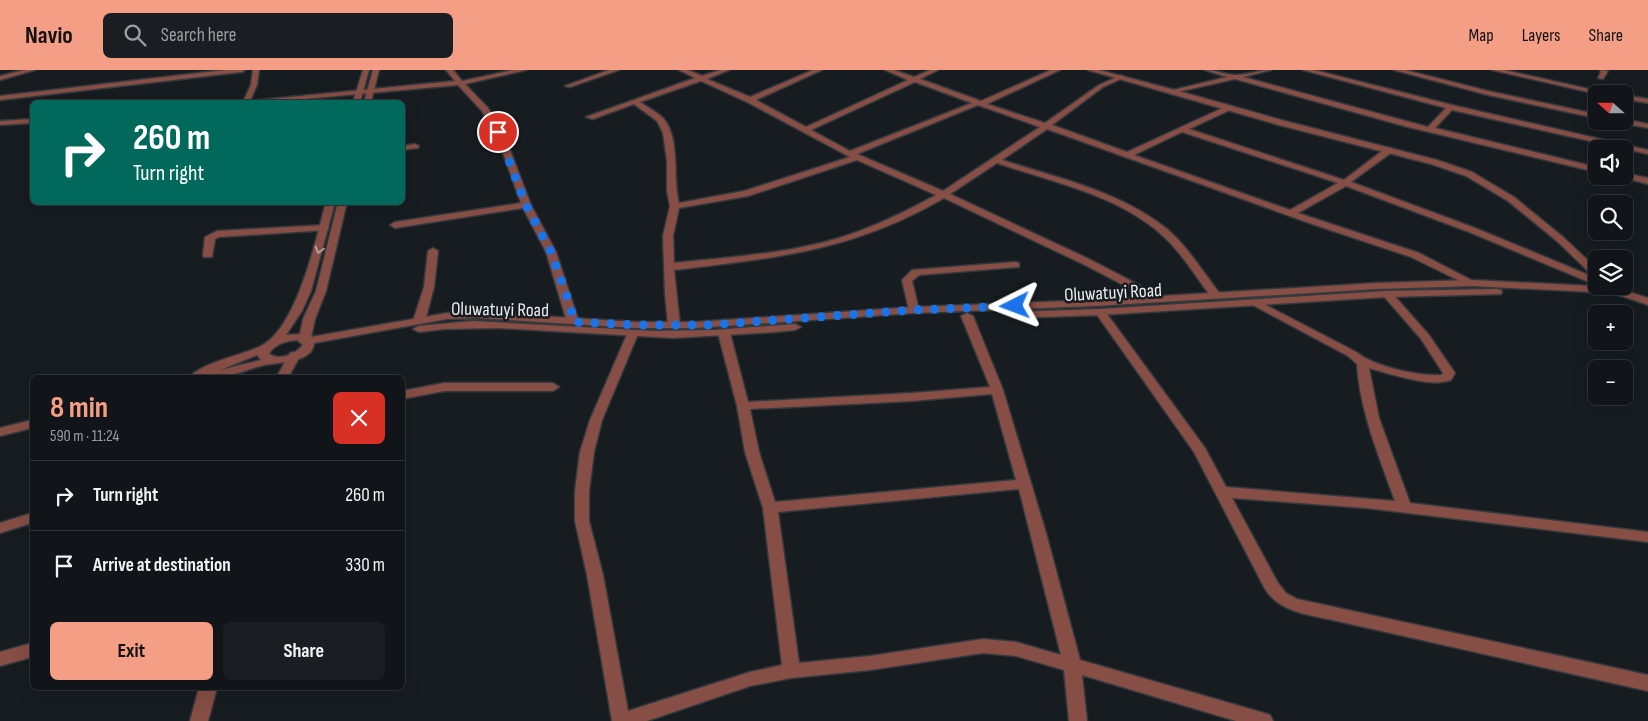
<!DOCTYPE html>
<html lang="en">
<head>
<meta charset="utf-8">
<style>
  body { margin:0; font-family:"Sofia Sans Condensed",sans-serif; background:#1a1e22; color:#f1f3f6; height:100vh; display:flex; flex-direction:column; font-size:19px; white-space:nowrap }
  * { box-sizing:border-box; margin:0 }
  p { font-size:16px; color:#9c9fa2 }
  .icon { flex:none; width:28px; height:28px; fill:none; stroke:currentColor; stroke-width:2; stroke-linecap:round; stroke-linejoin:round }
  .map { position:relative; flex:1; overflow:hidden }
  .details { position:absolute; left:30px; top:305px; width:375px; height:315px; display:flex; flex-direction:column; background:#111519; border-radius:8px; box-shadow:0 5px 20px #0002,0 0 0 1px #303438 }
  .details>* { flex:none }
  .hud { position:absolute; left:30px; top:30px; width:375px; height:105px; border-radius:8px; box-shadow:0 5px 20px #0002,0 0 0 1px #303438; background:#00695c; color:#fff; overflow:hidden }
  .needle { width:32px; rotate:291deg }
  .buttons { position:absolute; left:1588px; top:15px; display:grid; gap:10px }
  .buttons a { display:grid; place-items:center; width:45px; height:45px; border-radius:8px; background:#111519; box-shadow:0 5px 20px #0002,0 0 0 1px #303438; font-size:25px }
  .pin { position:absolute; display:grid; place-items:center; width:42px; height:42px; color:#fff; margin:-21px; border:2px solid #fff; border-radius:50%; box-shadow:0 1px 5px #0007 }
  .me { position:absolute; width:55px; margin:-28px; rotate:267deg; stroke-linejoin:round; filter:drop-shadow(0 0 4px #0008) }
  .turn { display:flex; align-items:center; gap:18px; height:105px; padding:0 20px; font-size:22px }
  .turn .icon { width:65px; height:65px; stroke-width:2.5 }
  .turn b { display:block; font-size:35px; line-height:42px }
  .round { display:grid; place-items:center; flex:none; width:52px; height:52px; border-radius:8px; background:#1a1e22 }
  .headline { display:flex; align-items:center; justify-content:space-between; height:85px; padding:0 20px }
  h1 { font-size:30px; font-weight:700; line-height:38px; color:#f49e86 }
  .button { display:flex; gap:10px; margin-top:auto; padding:10px 20px }
  .button a { flex:1; height:58px; border-radius:8px; background:#f49e86; color:#111; font-size:20px; font-weight:700; line-height:58px; text-align:center }
  .button a+a { background:#1a1e22; color:#f1f3f6 }
  ul { padding:0; list-style:none }
  li { display:flex; align-items:center; gap:15px; height:70px; padding:0 20px; border-top:1px solid #303438 }
  li div { flex:1 }
  li b { display:block; font-size:19px }
  li em { font-style:normal }
  header { display:flex; align-items:center; gap:30px; box-sizing:border-box; height:70px; padding:0 25px; background:#f49e86; color:#111 }
  header strong { font-size:24px }
  nav { display:flex; gap:28px; margin-inline-start:auto; font-size:18px }
  .search { width:350px; height:45px; background:#1a1e22; display:flex; align-items:center; gap:12px; box-sizing:border-box; padding:0 18px; border-radius:8px; color:#9c9fa2; font-size:19px }
  .map>svg:first-child { display:block }
</style>
</head>
<body>
<header>
<strong>Navio</strong>
<div class="search"><svg class="icon" aria-label="search" viewBox="0 0 24 24"><circle cx="10" cy="10" r="6"/><path d="M15 15l6 6"/></svg>Search here</div>
<nav><a>Map</a><a>Layers</a><a>Share</a></nav>
</header>
<div class="map">
<svg width="1648" height="651" viewBox="0 0 1648 651">
  <rect width="100%" height="100%" fill="#171c21"/>
  <g fill="none" stroke-linecap="round" stroke-linejoin="round">
    <defs>
      <path id="minor" d="M 24,0 L 35,0 L 0,10 L 0,6 Z
        M 225,0 L 245,0 L 242,2 L 0,30 L 0,26 Z
        M 253,0 L 259,0 L 257,15 L 250,31 L 455,11 L 446,0 L 453,0 L 462,11 L 513,0 L 526,0 L 465,14 L 488,38 L 507,72 L 531,135 L 556,182 L 579,252 L 577,254 L 569,254 L 567,252 L 546,182 L 523,138 L 395,158 L 390,155 L 395,152 L 521,133 L 499,72 L 482,41 L 458,15 L 271,32 L 243,32 L 251,15 Z
        M 609,0 L 619,0 L 570,17 L 565,16 Z
        M 679,0 L 688,0 L 702,6 L 720,0 L 729,0 L 707,9 L 750,27 L 813,0 L 822,0 L 756,30 L 806,57 L 908,10 L 885,0 L 894,0 L 914,7 L 930,0 L 938,0 L 920,9 L 981,31 L 1051,0 L 1060,0 L 987,34 L 1045,53 L 1099,15 L 1121,5 L 1124,7 L 1123,8 L 1103,17 L 1052,55 L 1127,82 L 1227,36 L 1230,36 L 1230,40 L 1189,59 L 1344,110 L 1386,78 L 1392,78 L 1392,82 L 1351,112 L 1475,158 L 1596,208 L 1596,215 L 1469,162 L 1346,116 L 1298,143 L 1419,183 L 1477,213 L 1476,215 L 1468,215 L 1411,187 L 1315,155 L 1047,59 L 1002,90 C 1058,108 1120,121 1167,159 C 1188,177 1203,202 1220,224 L 1221,226 L 1220,228 L 1212,228 C 1196,207 1182,183 1162,165 C 1118,125 1052,112 997,93 L 950,124 L 1091,190 L 1162,227 L 1163,229 L 1162,231 L 1154,231 L 1083,194 L 944,128 C 853,181 776,188 674,200 L 680,255 L 674,258 L 668,255 L 665,223 L 663,166 L 670,136 L 667,121 L 667,91 L 663,63 L 657,51 L 634,34 L 593,49 L 586,47 L 695,8 ZM 701,11 L 747,32 L 850,87 L 744,121 L 679,133 C 672,108 681,68 663,48 C 657,42 647,37 640,32 ZM 915,12 L 972,33 L 850,81 L 811,60 ZM 978,35 L 1040,57 L 943,121 L 857,84 ZM 1182,62 L 1338,113 L 1290,140 L 1134,85 ZM 857,90 L 936,125 C 905,142 874,157 839,168 C 786,184 729,187 674,193 L 673,166 L 679,138 L 748,126 Z
        M 1205,0 C 1215,0 1226,5 1236,5 C 1248,5 1259,0 1271,0 L 1243,7 L 1428,57 L 1446,38 L 1303,0 L 1314,0 L 1452,35 L 1648,80 L 1648,84 L 1452,40 L 1435,58 L 1596,97 L 1596,102 L 1408,57 L 1235,9 L 1173,23 L 1169,21 L 1227,7 Z
        M 1394,0 L 1405,0 L 1488,21 L 1596,44 L 1596,48 L 1488,25 Z
        M 1492,0 L 1504,0 L 1611,24 L 1597,24 Z
        M 1600,0 L 1608,1 L 1603,9 L 1598,8 L 1601,2 Z
        M 1624,25 L 1648,29 L 1648,33 L 1624,29 Z
        M 32,49 L 32,53 L 0,55 L 0,51 Z
        M 1624,49 L 1648,54 L 1648,58 L 1621,53 L 1620,51 L 1624,51 Z
        M 415,74 L 419,76 L 418,78 L 402,80 L 402,76 Z
        M 1624,103 L 1648,108 L 1648,114 L 1621,107 L 1624,106 Z
        M 324,155 L 329,158 L 327,160 L 219,167 L 215,169 L 212,187 L 204,187 L 203,185 L 205,167 L 217,161 Z
        M 433,178 L 438,181 L 434,217 L 425,251 L 419,254 L 413,251 L 424,217 L 428,181 Z
        M 1015,192 L 1019,193 L 1019,197 L 919,205 L 912,211 L 919,240 L 914,243 L 909,240 L 902,210 L 912,200 Z
        M 1387,221 L 1391,222 L 1429,265 L 1455,303 L 1451,310 C 1431,318 1391,304 1369,298 L 1379,348 L 1410,433 L 1648,462 L 1648,472 L 1366,438 L 1232,428 L 1278,513 L 1286,523 L 1297,529 L 1648,605 L 1648,621 L 1337,551 C 1311,545 1278,543 1264,517 L 1194,382 L 1095,242 L 1096,240 L 1104,240 L 1205,378 L 1226,417 L 1395,431 C 1379,386 1360,342 1357,294 L 1348,286 L 1249,233 L 1254,230 L 1258,231 L 1356,282 C 1375,297 1417,306 1442,305 L 1443,303 L 1421,269 L 1382,224 Z
        M 967,243 L 973,246 L 1003,320 L 1046,463 L 1080,590 L 1264,643 L 1270,645 L 1273,651 L 1236,651 L 1082,605 L 1087,651 L 1069,651 L 1064,600 L 1016,586 L 983,583 L 870,600 L 791,608 L 750,616 L 647,651 L 612,651 L 587,505 L 575,451 L 575,421 L 580,382 L 590,350 L 628,262 L 632,261 L 638,264 L 602,350 L 594,382 L 589,421 L 589,451 L 603,505 L 628,641 L 750,602 L 782,595 L 763,438 L 745,382 L 737,336 L 718,263 L 720,261 L 724,260 L 730,263 L 748,332 L 912,323 L 990,317 L 961,246 ZM 992,324 L 1016,410 L 775,432 L 759,382 L 750,339 L 912,331 ZM 1019,419 L 1061,585 L 1016,572 L 983,569 L 870,586 L 799,593 L 778,442 Z
        M 294,282 L 300,286 L 288,308 L 276,308 L 290,283 Z
        M 444,313 L 553,313 L 559,317 L 553,321 L 444,321 L 402,329 L 402,321 Z
        M 32,443 L 32,453 L 0,463 L 0,453 Z
        M 32,573 L 32,587 L 0,596 L 0,582 Z
        M 199,618 L 217,618 L 208,651 L 190,651 Z"/>
      <path id="tertiary" d="M 363,0 L 369,0 L 360,32 L 353,32 Z
        M 373,0 L 379,0 L 371,32 L 364,32 Z
        M 1088,0 L 1099,0 L 1175,20 L 1285,51 L 1437,90 L 1472,102 L 1514,127 L 1563,167 L 1596,198 L 1596,206 L 1592,205 L 1557,171 L 1508,131 L 1466,106 L 1431,94 L 1279,55 Z
        M 326,132 L 335,132 L 311,221 L 302,241 L 286,265 L 300,264 L 303,249 L 316,221 L 338,132 L 347,132 L 326,221 L 315,249 L 311,267 L 447,243 L 477,242 L 636,252 L 695,252 L 914,237 L 1095,230 L 1377,213 L 1472,210 L 1614,217 L 1648,228 L 1648,235 L 1613,223 L 1472,216 L 1377,219 L 1095,236 L 914,243 L 695,258 L 636,258 L 477,248 L 447,249 L 314,273 C 313,291 285,292 272,294 C 258,295 245,302 231,305 C 217,308 203,308 188,308 C 205,291 241,286 261,276 C 297,258 316,169 326,132 ZM 297,270 L 303,275 C 295,284 281,291 269,284 C 274,274 286,271 297,270 ZM 257,285 L 261,290 L 220,300 Z
        M 1497,219 L 1501,220 L 1502,222 L 1501,224 L 1387,227 L 1100,245 L 1015,248 L 1009,245 L 1015,242 L 1100,239 L 1387,221 Z
        M 472,251 L 653,261 L 714,260 L 795,254 L 801,257 L 795,260 L 775,262 L 673,268 L 498,258 L 445,259 L 419,262 L 413,259 L 419,256 Z
        M 32,350 L 32,358 L 0,366 L 0,358 Z"/>
    </defs>
    <use href="#minor" stroke="#34393e" stroke-width="3"/>
    <use href="#tertiary" stroke="#34393e" stroke-width="3"/>
    <use href="#minor" fill="#864e45" fill-rule="evenodd"/>
    <use href="#tertiary" fill="#864e45" fill-rule="evenodd"/>
  </g>
  <defs><path id="oneway-chevron" d="M-2-3.5L2.5 0L-2 3.5" fill="none" stroke-width="1.6" stroke-linecap="round" stroke-linejoin="round" transform="scale(1.25)"/></defs>
  <use stroke="#b89e9a" href="#oneway-chevron" transform="translate(319 180) rotate(105)"/>
  <g fill="none" stroke-linecap="round" stroke-linejoin="round">
    <path stroke="#1a73e8" stroke-width="9" stroke-dasharray="0 16.2" d="M 498,62 L 526,135 L 551,182 L 571,238 L 573,252 L 636,255 L 709,255 L 914,240 L 1015,236"/>
  </g>
  <g text-anchor="middle" dominant-baseline="central" stroke-width="5" stroke-linejoin="round" paint-order="stroke">
    <g font-size="19" fill="#e9edf0" stroke="#171c21">
      <text transform="translate(1113 223) rotate(-3)">Oluwatuyi Road</text>
      <text transform="translate(500 240) rotate(1)">Oluwatuyi Road</text>
    </g>
  </g>
</svg>
<div class="buttons">
<a><svg class="needle" viewBox="-14 -14 28 28"><path d="M0-13l5 13h-10z" fill="#e53935"/><path d="M0 13l5-13h-10z" fill="#9c9fa2"/></svg></a>
<a><svg class="icon" aria-label="sound" viewBox="0 0 24 24"><path d="M4 9h4l5-4v14l-5-4H4zM17 9q2 3 0 6"/></svg></a>
<a><svg class="icon" aria-label="search" viewBox="0 0 24 24"><circle cx="10" cy="10" r="6"/><path d="M15 15l6 6"/></svg></a>
<a><svg class="icon" aria-label="layers" viewBox="0 0 24 24"><path d="M12 4l9 5-9 5-9-5zM3 14l9 5 9-5"/></svg></a>
<a>+</a>
<a>−</a>
</div>
<div class="pin" style="left:498px;top:62px;background:#d93025"><svg class="icon" aria-label="arrive" viewBox="0 0 24 24"><path d="M6 21V4h12l-3 4 3 4H6"/></svg></div>
<svg class="me" style="left:1015px;top:236px" viewBox="-20 -20 40 40"><path d="M0-17L14 15 0 8-14 15z" fill="#1a73e8" stroke="#fff" stroke-width="4"/></svg>
<div class="hud">
<div class="turn"><svg class="icon" aria-label="right" viewBox="0 0 24 24"><path d="M7 20v-9h11M14 6l5 5-5 5"/></svg><div><b>260 m</b>Turn right</div></div>
</div>
<section class="details">
<div class="headline"><div><h1>8 min</h1><p>590 m · 11:24</p></div><a class="round" style="background:#d93025;color:#fff"><svg class="icon" aria-label="close" viewBox="0 0 24 24"><path d="M6 6l12 12M18 6L6 18"/></svg></a></div>
<ul>
<li><svg class="icon" aria-label="right" viewBox="0 0 24 24"><path d="M7 20v-9h11M14 6l5 5-5 5"/></svg><div><b>Turn right</b></div><em>260 m</em></li>
<li><svg class="icon" aria-label="arrive" viewBox="0 0 24 24"><path d="M6 21V4h12l-3 4 3 4H6"/></svg><div><b>Arrive at destination</b></div><em>330 m</em></li>
</ul>
<div class="button"><a>Exit</a><a>Share</a></div>
</section>
</div>
</body>
</html>
